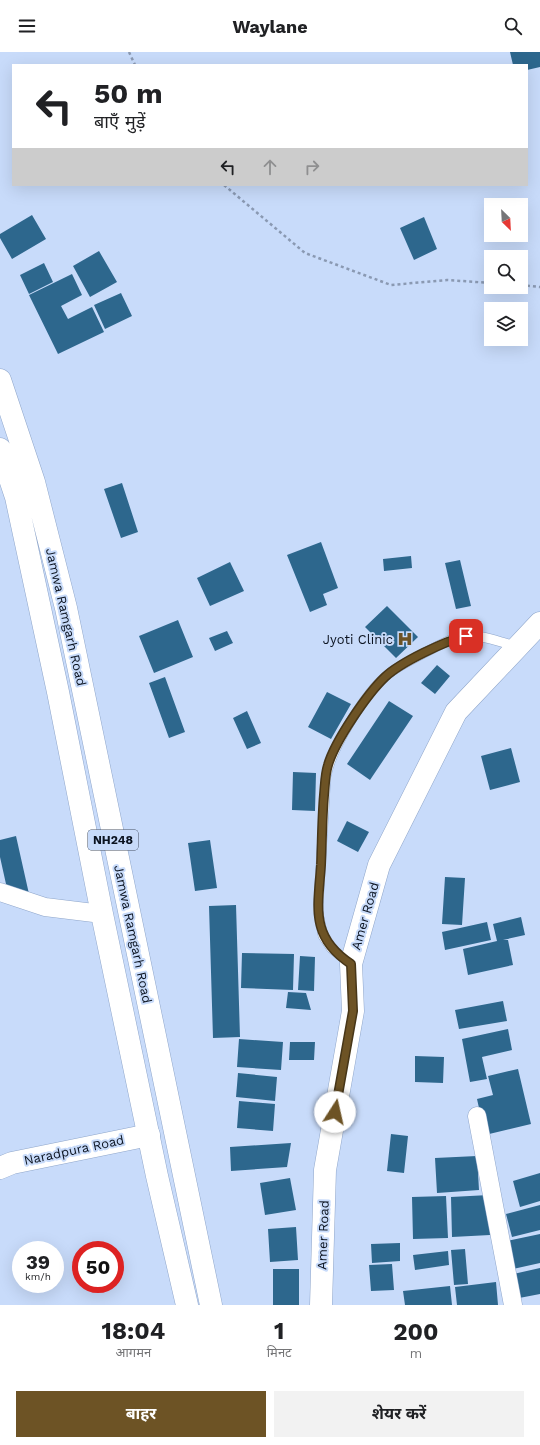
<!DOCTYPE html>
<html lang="hi">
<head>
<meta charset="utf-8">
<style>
  body { margin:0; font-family:"Work Sans","Noto Sans Devanagari",sans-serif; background:#f2f2f2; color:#202124; height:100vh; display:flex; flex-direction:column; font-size:15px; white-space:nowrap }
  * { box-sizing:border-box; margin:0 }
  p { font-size:13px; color:#757577 }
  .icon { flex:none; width:22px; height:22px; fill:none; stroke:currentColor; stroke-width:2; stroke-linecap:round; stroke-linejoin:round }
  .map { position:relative; height:1253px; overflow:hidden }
  .drawer { display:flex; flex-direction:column; background:#fff; flex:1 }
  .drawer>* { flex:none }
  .top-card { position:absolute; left:12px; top:12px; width:516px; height:122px; border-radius:0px; box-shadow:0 4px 16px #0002; background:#fff; color:#202124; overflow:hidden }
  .needle { width:26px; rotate:156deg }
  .fabs { position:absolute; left:484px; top:146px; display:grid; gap:8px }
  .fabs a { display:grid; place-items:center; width:44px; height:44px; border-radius:0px; background:#fff; box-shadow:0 4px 16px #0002; font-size:20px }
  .speed { position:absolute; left:12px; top:1189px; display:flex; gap:8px; font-size:20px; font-weight:700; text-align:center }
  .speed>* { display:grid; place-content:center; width:52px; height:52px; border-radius:50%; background:#fff; box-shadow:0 4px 16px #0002; line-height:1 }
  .speed small { font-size:10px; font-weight:400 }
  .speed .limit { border:6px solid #d22; background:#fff; color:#111 }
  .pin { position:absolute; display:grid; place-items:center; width:34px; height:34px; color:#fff; margin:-17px; border-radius:8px; box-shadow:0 2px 6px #0006 }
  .me { position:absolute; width:44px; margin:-22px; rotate:10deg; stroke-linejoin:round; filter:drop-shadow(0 0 3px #0008) }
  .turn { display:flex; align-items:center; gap:14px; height:84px; padding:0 16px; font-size:18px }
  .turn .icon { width:52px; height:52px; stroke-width:2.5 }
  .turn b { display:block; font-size:28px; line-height:34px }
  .lanes { display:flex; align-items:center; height:38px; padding:0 16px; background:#0003; justify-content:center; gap:20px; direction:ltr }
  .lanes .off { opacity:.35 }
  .eta { display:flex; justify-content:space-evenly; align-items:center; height:68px; text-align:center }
  .eta b { font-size:24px; font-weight:700; line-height:28px }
  .button { display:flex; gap:8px; margin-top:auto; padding:8px 16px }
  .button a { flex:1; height:46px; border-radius:0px; background:#6d5325; color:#fff; font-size:16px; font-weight:700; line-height:46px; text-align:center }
  .button a+a { background:#f2f2f2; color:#202124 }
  header { display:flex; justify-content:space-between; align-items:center; height:52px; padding:0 16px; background:#fff; font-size:18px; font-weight:700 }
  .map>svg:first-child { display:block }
</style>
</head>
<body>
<header><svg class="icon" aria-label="menu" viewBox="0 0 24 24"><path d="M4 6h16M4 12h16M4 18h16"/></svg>Waylane<svg class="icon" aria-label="search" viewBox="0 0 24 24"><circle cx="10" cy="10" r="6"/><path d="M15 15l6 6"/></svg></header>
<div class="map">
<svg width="540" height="1253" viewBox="0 0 540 1253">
  <rect width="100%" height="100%" fill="#c8dbfa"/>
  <path fill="#2d678d" d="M 510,0 L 540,0 L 540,15 L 527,18 L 527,13 L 513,13 Z
    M 32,163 L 46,187 L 12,207 L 0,186 L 0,182 Z
    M 424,165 L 437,197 L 414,208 L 400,176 Z
    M 99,199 L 117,230 L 90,245 L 73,214 Z
    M 44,211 L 53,230 L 29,242 L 20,223 Z
    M 72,222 L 82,243 L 61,254 L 68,267 L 92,255 L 104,280 L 58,302 L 29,243 Z
    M 121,241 L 132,264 L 105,277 L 94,253 Z
    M 122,431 L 138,480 L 121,486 L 104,437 Z
    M 321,490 L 338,536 L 323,542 L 327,553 L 310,560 L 287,503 Z
    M 411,504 L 412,516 L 384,519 L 383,507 Z
    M 460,508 L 471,554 L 456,557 L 445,511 Z
    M 230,510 L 244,539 L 210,554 L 197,526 Z
    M 387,554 L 418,585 L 396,606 L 365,575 Z
    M 178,568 L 193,605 L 154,621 L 139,584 Z
    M 227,579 L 233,591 L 215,599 L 209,586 Z
    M 437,613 L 450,624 L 435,642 L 421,631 Z
    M 165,625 L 185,680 L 169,686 L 149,631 Z
    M 327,640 L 351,652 L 331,687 L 308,675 Z
    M 389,649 L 413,664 L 370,728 L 347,712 Z
    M 247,659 L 261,691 L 247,697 L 233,666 Z
    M 511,696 L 520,730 L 490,738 L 481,704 Z
    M 293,720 L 316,721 L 315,759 L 292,758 Z
    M 347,769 L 369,780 L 358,800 L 337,789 Z
    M 16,784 L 29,842 L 8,841 L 0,805 L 0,788 Z
    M 210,788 L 217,836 L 195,839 L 188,791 Z
    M 445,825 L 465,826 L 462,873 L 442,872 Z
    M 236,853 L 240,985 L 213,986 L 209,854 Z
    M 521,865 L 525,883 L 503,888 L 508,888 L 513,913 L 468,923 L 463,897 L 497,889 L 493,872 Z
    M 487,870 L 491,888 L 445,898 L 442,880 Z
    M 242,901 L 294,902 L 293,938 L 241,936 Z
    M 300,904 L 315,905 L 314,939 L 298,938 Z
    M 288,940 L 306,941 L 311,958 L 286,956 Z
    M 503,949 L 507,969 L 459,977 L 455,958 Z
    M 508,977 L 512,998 L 482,1005 L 487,1027 L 470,1030 L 462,987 Z
    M 239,987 L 283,990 L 281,1018 L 237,1015 Z
    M 290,990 L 315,990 L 314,1008 L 289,1008 Z
    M 415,1004 L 444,1005 L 443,1031 L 415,1030 Z
    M 518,1017 L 531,1072 L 485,1083 L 477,1047 L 493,1043 L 488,1024 Z
    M 238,1021 L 277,1025 L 275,1049 L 236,1045 Z
    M 239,1049 L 275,1052 L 273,1079 L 237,1076 Z
    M 391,1082 L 408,1084 L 404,1121 L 387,1119 Z
    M 291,1091 L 287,1115 L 231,1119 L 230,1095 Z
    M 477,1104 L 479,1138 L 437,1141 L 435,1106 Z
    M 540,1121 L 540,1149 L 520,1155 L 513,1129 Z
    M 290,1126 L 296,1158 L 265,1163 L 260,1131 Z
    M 489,1143 L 490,1183 L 452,1185 L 451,1145 Z
    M 446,1144 L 448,1186 L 413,1187 L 412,1145 Z
    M 540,1153 L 540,1178 L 512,1185 L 506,1162 Z
    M 296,1175 L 298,1208 L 270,1210 L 268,1177 Z
    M 540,1182 L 540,1211 L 513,1217 L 507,1189 Z
    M 400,1191 L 400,1209 L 372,1211 L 371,1192 Z
    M 465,1197 L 468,1232 L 454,1233 L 451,1198 Z
    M 448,1199 L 449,1213 L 415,1218 L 413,1203 Z
    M 392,1212 L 394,1238 L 371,1239 L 369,1213 Z
    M 540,1216 L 540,1242 L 514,1247 L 509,1223 Z
    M 273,1217 L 299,1217 L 299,1253 L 273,1253 Z
    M 496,1230 L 498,1253 L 457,1253 L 455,1235 Z
    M 450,1234 L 452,1253 L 405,1253 L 403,1239 Z"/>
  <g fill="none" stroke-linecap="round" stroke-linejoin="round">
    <defs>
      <path id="service" d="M 351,912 L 331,896 L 323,884 L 318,859 L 326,725 C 331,697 365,641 387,623 C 398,614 413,607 426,600 C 438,594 452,585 466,584 C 482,582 501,591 517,594"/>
      <path id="minor" d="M 0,840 L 45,855 L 102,862
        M 477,1064 L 513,1253"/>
      <path id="tertiary" d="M 0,1116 L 12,1111 L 149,1083"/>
      <path id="secondary" d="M 321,1253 L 325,1118 L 353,959 L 351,912 L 379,813 L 456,660 L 540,571"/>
      <path id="trunk" d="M 0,328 L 34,430 L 66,556 L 211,1253
        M 0,397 L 16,445 L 58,640 L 102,862 L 157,1124 L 187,1253"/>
    </defs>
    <use href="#service" stroke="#8fa6ca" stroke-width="10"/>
    <use href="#minor" stroke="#8fa6ca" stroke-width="19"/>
    <use href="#tertiary" stroke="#8fa6ca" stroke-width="23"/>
    <use href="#secondary" stroke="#8fa6ca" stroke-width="23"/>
    <use href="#trunk" stroke="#8fa6ca" stroke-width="23"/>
    <path stroke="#8a99b2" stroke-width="2.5" stroke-dasharray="3 3" stroke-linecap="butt" d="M 129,0 L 135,13
      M 224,133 L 305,201 L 391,233 L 447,228 L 491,231
      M 521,233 L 540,235"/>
    <use href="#service" stroke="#fff" stroke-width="9"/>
    <use href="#minor" stroke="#fff" stroke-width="18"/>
    <use href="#tertiary" stroke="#fff" stroke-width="22"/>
    <use href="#secondary" stroke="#fff" stroke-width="22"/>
    <use href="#trunk" stroke="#fff" stroke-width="22"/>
  </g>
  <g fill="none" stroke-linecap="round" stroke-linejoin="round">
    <defs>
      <path id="route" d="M 335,1060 L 353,959 L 351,912 C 310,885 318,856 321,813 C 322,789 322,766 324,743 C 325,733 325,722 328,713 C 335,689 367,642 385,625 C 401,610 445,589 466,584"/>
    </defs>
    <use href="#route" stroke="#473618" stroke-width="10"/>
    <use href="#route" stroke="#6d5325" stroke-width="7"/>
  </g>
  <defs>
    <symbol id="hospital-bare" viewBox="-9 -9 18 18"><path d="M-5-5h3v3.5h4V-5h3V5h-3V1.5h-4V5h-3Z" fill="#6d5325" stroke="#c8dbfa" stroke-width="2.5" paint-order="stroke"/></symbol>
  </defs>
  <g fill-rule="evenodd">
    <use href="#hospital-bare" x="394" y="576" width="22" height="22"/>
  </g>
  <g text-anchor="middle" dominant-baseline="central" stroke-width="4" stroke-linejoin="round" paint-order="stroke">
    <rect fill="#c8dbfa" stroke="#444f61" stroke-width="1" x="88" y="778" width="50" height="20" rx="3"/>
    <g font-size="12" font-weight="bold" fill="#0b1320">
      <text x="113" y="788">NH248</text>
    </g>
    <g font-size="13" fill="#0b1320" stroke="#c8dbfa">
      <text transform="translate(66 565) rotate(77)">Jamwa Ramgarh Road</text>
      <text transform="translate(365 864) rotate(-74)">Amer Road</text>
      <text transform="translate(133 882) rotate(78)">Jamwa Ramgarh Road</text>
      <text transform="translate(74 1098) rotate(-12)">Naradpura Road</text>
      <text transform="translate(323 1183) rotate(-88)">Amer Road</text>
    </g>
    <g font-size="13" fill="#0b1320" stroke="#c8dbfa" text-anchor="end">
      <text x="393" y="587">Jyoti Clinic</text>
    </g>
  </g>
</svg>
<div class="fabs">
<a><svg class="needle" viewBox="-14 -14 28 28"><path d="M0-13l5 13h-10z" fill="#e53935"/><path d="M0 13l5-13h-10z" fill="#757577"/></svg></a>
<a><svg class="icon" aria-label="search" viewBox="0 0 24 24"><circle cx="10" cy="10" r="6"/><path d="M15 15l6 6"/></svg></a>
<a><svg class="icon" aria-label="layers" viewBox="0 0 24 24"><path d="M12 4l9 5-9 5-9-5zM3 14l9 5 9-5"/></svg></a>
</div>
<div class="speed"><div>39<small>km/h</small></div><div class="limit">50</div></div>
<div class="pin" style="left:466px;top:584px;background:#d93025"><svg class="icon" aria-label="arrive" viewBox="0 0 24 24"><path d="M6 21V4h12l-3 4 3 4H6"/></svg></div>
<svg class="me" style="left:335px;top:1060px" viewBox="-20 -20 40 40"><circle r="19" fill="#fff"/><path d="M0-13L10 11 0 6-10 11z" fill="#6d5325"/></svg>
<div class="top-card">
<div class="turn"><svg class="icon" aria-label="left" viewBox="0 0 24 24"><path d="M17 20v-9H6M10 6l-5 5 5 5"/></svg><div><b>50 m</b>बाएँ मुड़ें</div></div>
<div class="lanes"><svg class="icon" aria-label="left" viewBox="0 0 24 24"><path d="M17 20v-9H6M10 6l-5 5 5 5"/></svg><svg class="icon off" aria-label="ahead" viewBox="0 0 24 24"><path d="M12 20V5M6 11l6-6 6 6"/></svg><svg class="icon off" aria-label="right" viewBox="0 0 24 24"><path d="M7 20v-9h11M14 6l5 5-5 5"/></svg></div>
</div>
</div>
<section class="drawer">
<div class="eta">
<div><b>18:04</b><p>आगमन</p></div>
<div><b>1</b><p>मिनट</p></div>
<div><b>200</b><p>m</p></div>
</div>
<div class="button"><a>बाहर</a><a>शेयर करें</a></div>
</section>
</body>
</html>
